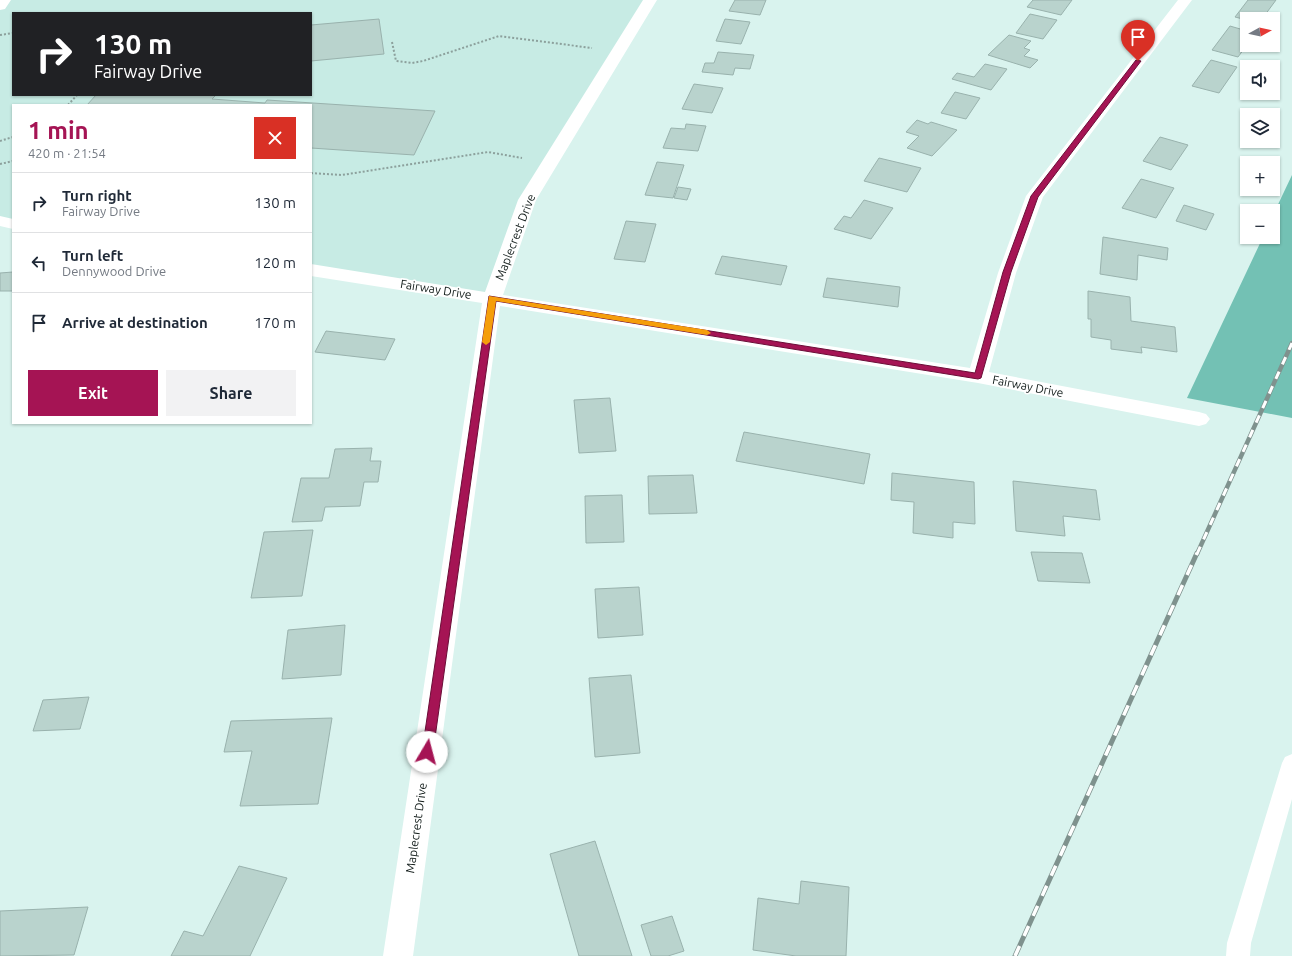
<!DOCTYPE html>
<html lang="en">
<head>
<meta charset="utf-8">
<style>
  body { margin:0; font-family:Ubuntu,sans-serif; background:#f2f2f3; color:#1f2937; height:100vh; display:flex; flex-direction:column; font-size:15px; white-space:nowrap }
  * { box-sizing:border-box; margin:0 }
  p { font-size:13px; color:#747a83 }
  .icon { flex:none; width:22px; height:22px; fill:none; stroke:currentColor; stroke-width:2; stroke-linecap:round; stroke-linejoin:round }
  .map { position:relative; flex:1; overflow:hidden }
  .panel { position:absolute; left:12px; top:104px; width:300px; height:320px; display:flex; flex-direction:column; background:#fff; border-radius:0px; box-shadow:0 1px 3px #0004 }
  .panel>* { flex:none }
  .top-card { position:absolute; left:12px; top:12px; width:300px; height:84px; border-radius:0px; box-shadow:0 1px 3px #0004; background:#202124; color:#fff; overflow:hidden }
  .needle { width:26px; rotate:82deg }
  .buttons { position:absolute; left:1240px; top:12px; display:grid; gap:8px }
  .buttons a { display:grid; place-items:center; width:40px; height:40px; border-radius:0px; background:#fff; box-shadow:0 1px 3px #0004; font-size:20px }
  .pin { position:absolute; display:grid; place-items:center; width:34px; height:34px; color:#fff; margin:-41px -17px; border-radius:50% 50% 50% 0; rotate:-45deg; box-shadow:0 0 4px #0007 }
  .pin .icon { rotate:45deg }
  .me { position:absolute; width:44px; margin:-22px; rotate:8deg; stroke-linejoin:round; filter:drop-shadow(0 0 3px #0008) }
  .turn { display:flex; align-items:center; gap:14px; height:84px; padding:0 16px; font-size:18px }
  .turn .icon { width:52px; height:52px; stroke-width:2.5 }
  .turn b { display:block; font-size:28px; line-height:34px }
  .round { display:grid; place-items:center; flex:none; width:42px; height:42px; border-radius:0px; background:#f2f2f3 }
  .headline { display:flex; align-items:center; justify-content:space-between; height:68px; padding:0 16px }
  h1 { font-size:24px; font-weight:700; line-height:30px; color:#a51454 }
  .cta { display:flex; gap:8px; margin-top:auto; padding:8px 16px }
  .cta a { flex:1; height:46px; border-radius:0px; background:#a51454; color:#fff; font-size:16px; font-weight:700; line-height:46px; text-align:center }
  .cta a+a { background:#f2f2f3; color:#1f2937 }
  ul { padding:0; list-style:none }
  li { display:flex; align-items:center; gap:12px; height:60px; padding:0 16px; border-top:1px solid #e0e1e3 }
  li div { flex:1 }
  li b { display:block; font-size:15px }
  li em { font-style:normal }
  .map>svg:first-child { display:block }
</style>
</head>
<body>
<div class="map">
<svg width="1292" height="956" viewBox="0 0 1292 956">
  <rect width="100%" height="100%" fill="#d9f3ee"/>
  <path fill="#c7ebe4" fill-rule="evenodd" d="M 4,0 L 650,0 L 527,200 L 492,298 L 311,270 L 311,105 L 13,105 L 13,224 L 0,221 L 0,6 ZM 13,13 L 311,13 L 311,95 L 13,95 Z"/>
  <path fill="#73c1b4" d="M 1292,175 L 1292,418 L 1187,398 L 1263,237 L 1273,237 L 1273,215 Z"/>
  <path fill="#b9d3cd" stroke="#99b2ad" d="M 735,0 L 766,0 L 760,15 L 729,11 Z
    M 1033,0 L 1072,0 L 1061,15 L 1027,7 Z
    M 1248,0 L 1276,0 L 1262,19 L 1247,20 L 1235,17 Z
    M 1030,14 L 1057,20 L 1043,39 L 1016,33 Z
    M 379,19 L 384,54 L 311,61 L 311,25 Z
    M 725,19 L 750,22 L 741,44 L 716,41 Z
    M 1230,26 L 1247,31 L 1247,45 L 1238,57 L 1212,50 Z
    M 1009,35 L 1031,41 L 1024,48 L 1030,50 L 1024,56 L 1038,60 L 1030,68 L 988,55 Z
    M 718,52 L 754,55 L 750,69 L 735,68 L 733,75 L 702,72 L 705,63 L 714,63 Z
    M 1211,60 L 1237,67 L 1219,93 L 1192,86 Z
    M 985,64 L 1007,69 L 991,90 L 952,79 L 957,73 L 974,77 Z
    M 694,84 L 723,88 L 712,113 L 682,109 Z
    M 955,92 L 980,98 L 966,119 L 941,113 Z
    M 96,95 L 216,95 L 212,99 L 265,103 L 267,100 L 435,111 L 414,155 L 311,148 L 311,105 L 87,105 Z
    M 917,120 L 928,124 L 931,122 L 957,130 L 932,156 L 907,148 L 919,136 L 906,132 Z
    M 686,124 L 706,126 L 698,151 L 663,148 L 671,128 L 685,129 Z
    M 1160,137 L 1188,145 L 1171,170 L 1143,161 Z
    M 879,158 L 921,168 L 907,192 L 864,181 Z
    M 657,162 L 684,165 L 673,198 L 645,195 Z
    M 1141,179 L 1174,188 L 1156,218 L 1122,208 Z
    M 678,187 L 691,189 L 687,200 L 674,198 Z
    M 864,200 L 893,208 L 871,239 L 834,229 L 844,216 L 851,218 Z
    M 1184,205 L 1214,214 L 1206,230 L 1176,221 Z
    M 626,221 L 656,224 L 645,262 L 614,259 Z
    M 1103,237 L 1168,248 L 1167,260 L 1138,255 L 1137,280 L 1100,274 Z
    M 722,256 L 787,266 L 781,285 L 715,274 Z
    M 13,272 L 13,291 L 0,291 L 0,273 Z
    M 827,278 L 900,287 L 898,307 L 823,297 Z
    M 1088,291 L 1130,297 L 1131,321 L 1175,327 L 1177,352 L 1141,347 L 1142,353 L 1111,349 L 1111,340 L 1091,337 L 1091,319 L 1088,319 Z
    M 326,331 L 395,339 L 385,360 L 315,352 Z
    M 610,398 L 616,451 L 579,453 L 574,400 Z
    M 744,432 L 870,454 L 864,484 L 736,461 Z
    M 372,448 L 370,461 L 381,461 L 378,482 L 364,482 L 360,506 L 325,507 L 322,521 L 292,522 L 301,478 L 329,478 L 335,449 Z
    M 892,473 L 974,482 L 975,524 L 953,522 L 953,538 L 913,533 L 914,502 L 891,500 Z
    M 693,475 L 697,513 L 649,514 L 648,476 Z
    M 1013,481 L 1096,490 L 1100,520 L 1063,516 L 1065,536 L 1016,531 Z
    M 622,495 L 624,542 L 586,543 L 585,496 Z
    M 313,530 L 302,596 L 251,598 L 264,532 Z
    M 1031,552 L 1082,553 L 1090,583 L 1038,581 Z
    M 639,587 L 643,635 L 598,638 L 595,589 Z
    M 345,625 L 341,675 L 282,679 L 288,630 Z
    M 631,675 L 640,753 L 595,757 L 589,678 Z
    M 89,697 L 80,729 L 33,731 L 43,700 Z
    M 332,718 L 318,804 L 240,806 L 252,751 L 224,752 L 231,721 Z
    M 595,841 L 632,956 L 579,956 L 550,854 Z
    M 239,866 L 287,878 L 250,956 L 171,956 L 184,931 L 203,936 Z
    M 801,881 L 849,887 L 846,956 L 796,956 L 753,950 L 758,898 L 799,904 Z
    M 88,907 L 74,955 L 0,956 L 0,911 Z
    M 672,916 L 684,951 L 668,956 L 651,956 L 641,925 Z"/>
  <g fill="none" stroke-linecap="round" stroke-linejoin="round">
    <path stroke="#8ca09c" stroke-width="2" stroke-dasharray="2 2" stroke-linecap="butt" d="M 0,35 L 13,33
      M 392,42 L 396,61 L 412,63 L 423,61 L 499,36 L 592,48
      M 68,105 L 77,95
      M 0,141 L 13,137
      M 0,164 L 13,161
      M 311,173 L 342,175 L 488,152 L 522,158"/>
    <path fill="#fff" fill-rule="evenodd" d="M 1292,754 L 1292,799 L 1251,943 L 1250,956 L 1226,956 L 1227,943 L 1282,763 L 1285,757 Z"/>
    <path fill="#fff" fill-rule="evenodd" d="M 0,0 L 11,0 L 5,9 L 0,10 Z
      M 643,0 L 657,0 L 536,200 L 503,295 L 970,368 L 998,273 L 1026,196 L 1178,0 L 1192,0 L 1043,197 L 1016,273 L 989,372 L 1199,412 L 1206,414 L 1210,419 L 1206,424 L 1199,426 L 978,383 L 500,306 L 413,956 L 383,956 L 482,303 L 311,276 L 311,264 L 485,292 L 518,200 Z
      M 0,216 L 13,219 L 13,229 L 0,226 Z"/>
    <defs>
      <path id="rail-far1" d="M 1197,554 L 1292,343"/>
      <path id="rail" d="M 1015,956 L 1197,553"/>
    </defs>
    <use href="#rail-far1" stroke="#7f928e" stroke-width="4.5"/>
    <use href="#rail" stroke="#7f928e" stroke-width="5"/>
    <use href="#rail-far1" stroke="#fff" stroke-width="3" stroke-dasharray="8" stroke-linecap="butt"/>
    <use href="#rail" stroke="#fff" stroke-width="3.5" stroke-dasharray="11" stroke-linecap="butt"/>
  </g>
  <path fill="#a51454" stroke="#6b0d37" d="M 1136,60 L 1141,61 L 1038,197 L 1011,272 L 981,378 L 978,379 L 496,301 L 433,752 L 431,756 L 427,757 L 423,756 L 422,752 L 489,296 L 975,373 L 1003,272 L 1031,196 Z"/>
  <path fill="#f59e0b" d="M 489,296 L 707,330 L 711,333 L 707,335 L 496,301 L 490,342 L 486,345 L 482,342 Z"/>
  <g text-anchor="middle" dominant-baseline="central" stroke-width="3.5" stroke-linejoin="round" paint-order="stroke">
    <g font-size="12" fill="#121c1a" stroke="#fff">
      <text transform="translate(515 237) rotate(-69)">Maplecrest Drive</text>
      <text transform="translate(436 289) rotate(9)">Fairway Drive</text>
      <text transform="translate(1028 386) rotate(11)">Fairway Drive</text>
      <text transform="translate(416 828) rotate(-82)">Maplecrest Drive</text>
    </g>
  </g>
</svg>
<div class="buttons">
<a><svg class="needle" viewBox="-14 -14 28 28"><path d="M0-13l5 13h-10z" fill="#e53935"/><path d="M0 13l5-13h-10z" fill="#747a83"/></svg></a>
<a><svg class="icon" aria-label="sound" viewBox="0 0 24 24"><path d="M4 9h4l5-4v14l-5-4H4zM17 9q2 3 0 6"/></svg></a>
<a><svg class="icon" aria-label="layers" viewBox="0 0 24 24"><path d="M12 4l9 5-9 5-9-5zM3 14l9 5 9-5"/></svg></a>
<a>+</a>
<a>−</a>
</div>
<div class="pin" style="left:1138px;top:61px;background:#d93025"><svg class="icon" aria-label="arrive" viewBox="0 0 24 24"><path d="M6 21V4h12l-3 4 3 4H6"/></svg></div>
<svg class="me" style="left:427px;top:752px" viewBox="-20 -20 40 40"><circle r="19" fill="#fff"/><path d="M0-13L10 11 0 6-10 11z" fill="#a51454"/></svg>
<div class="top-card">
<div class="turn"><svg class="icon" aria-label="right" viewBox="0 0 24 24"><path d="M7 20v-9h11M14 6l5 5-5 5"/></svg><div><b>130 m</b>Fairway Drive</div></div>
</div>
<section class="panel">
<div class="headline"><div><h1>1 min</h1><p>420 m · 21:54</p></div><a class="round" style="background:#d93025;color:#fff"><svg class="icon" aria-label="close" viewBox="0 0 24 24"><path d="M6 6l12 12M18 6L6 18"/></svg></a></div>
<ul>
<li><svg class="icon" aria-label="right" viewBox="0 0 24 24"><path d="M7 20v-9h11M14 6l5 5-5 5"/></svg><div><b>Turn right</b><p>Fairway Drive</p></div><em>130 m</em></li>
<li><svg class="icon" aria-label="left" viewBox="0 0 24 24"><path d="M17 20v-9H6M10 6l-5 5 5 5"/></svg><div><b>Turn left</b><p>Dennywood Drive</p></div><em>120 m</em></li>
<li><svg class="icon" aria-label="arrive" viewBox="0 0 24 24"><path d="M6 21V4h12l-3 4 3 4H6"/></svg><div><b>Arrive at destination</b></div><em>170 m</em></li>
</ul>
<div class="cta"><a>Exit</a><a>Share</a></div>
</section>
</div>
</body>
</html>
